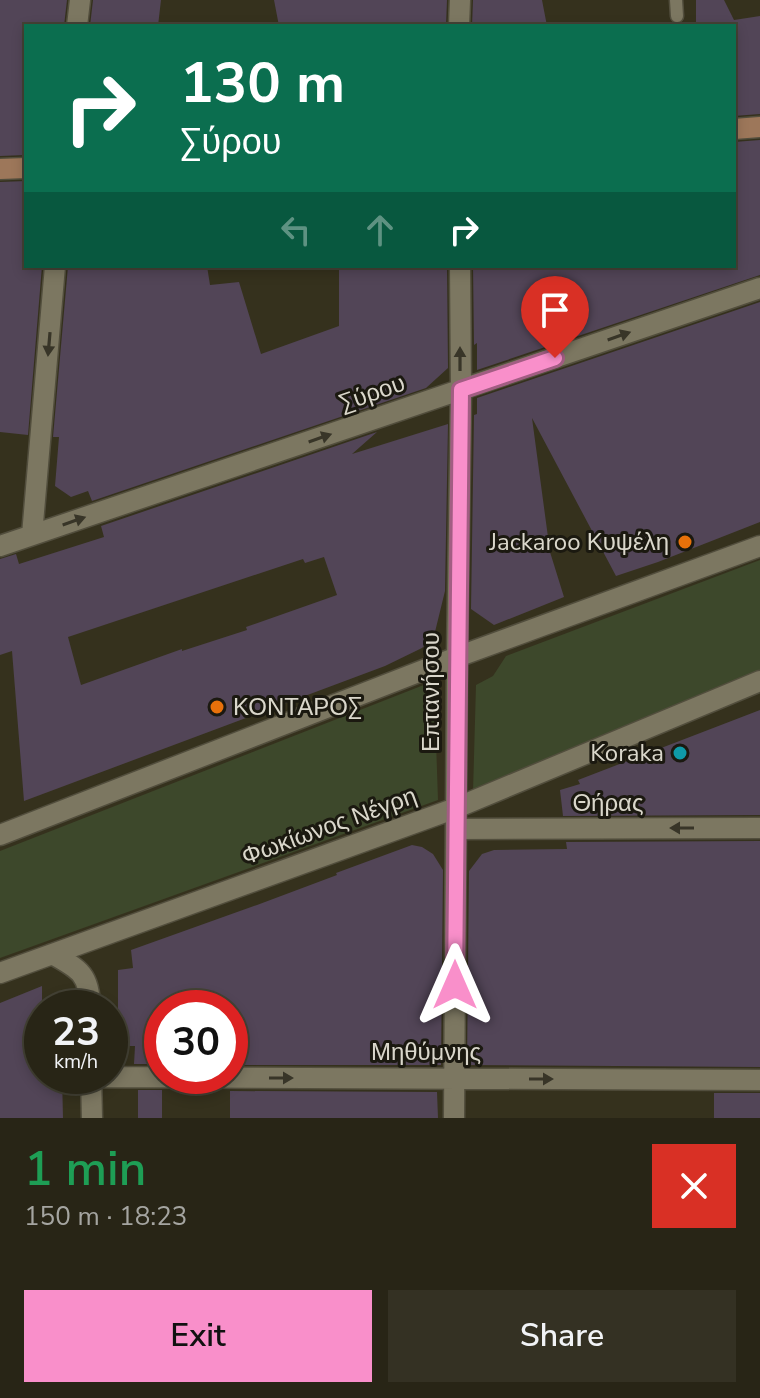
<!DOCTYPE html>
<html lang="en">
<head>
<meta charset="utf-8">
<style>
  body { margin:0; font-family:"Nunito Sans",sans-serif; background:#343123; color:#f1f3f6; height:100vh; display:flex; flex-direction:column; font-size:30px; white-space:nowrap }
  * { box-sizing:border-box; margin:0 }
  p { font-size:26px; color:#a5a5a1 }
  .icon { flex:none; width:44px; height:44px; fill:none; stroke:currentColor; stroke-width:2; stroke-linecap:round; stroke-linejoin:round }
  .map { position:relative; height:1118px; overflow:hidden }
  .side { display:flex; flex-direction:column; background:#282516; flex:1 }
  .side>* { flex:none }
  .banner { position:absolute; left:24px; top:24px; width:712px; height:244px; border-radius:0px; box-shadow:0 4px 12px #0003,0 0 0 2px #444235; background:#0b6e4f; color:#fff; overflow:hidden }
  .speed { position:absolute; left:24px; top:990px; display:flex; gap:16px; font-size:40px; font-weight:700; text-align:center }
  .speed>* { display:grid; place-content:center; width:104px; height:104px; border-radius:50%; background:#282516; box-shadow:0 4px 12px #0003,0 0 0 2px #444235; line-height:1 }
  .speed small { font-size:20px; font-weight:400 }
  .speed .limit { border:12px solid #d22; background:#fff; color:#111 }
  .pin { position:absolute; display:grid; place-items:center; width:68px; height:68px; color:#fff; margin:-82px -34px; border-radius:50% 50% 50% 0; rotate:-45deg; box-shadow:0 0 8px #0007 }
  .pin .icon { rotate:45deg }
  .me { position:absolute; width:88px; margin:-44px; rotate:0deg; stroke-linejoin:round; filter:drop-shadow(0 0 6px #0008) }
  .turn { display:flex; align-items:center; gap:28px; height:168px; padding:0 24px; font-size:36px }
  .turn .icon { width:104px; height:104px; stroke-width:2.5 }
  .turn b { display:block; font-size:56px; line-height:68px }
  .lanes { display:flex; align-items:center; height:76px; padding:0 24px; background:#0003; justify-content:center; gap:40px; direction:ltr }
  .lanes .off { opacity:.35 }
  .round { display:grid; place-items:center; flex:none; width:84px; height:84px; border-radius:0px; background:#343123 }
  .head { display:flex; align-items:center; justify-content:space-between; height:136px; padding:0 24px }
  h1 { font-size:48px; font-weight:600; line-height:60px; color:#1e9e55 }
  .action { display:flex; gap:16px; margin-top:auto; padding:16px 24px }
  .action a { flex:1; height:92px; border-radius:0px; background:#f98fca; color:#111; font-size:32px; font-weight:600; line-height:92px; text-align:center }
  .action a+a { background:#343123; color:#f1f3f6 }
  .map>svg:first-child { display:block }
</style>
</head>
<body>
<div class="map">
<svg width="760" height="1118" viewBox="0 0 760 1118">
  <rect width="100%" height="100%" fill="#35311d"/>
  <path fill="#3d482b" d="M 760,560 L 760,677 L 473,792 L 476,685 L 493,676 L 506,656 Z
    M 434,681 L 438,800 L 0,958 L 0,851 Z"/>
  <path fill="#524557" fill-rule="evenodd" d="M 0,0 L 67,0 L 64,26 L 26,26 L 26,155 L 0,156 Z
    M 93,0 L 161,0 L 158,26 L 90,26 Z
    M 274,0 L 447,0 L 446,26 L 279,26 Z
    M 473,0 L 542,0 L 547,26 L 472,26 Z
    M 696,0 L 724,0 L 734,20 L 760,16 L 760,114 L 734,116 L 734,26 L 696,26 Z
    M 760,140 L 760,275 L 477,370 L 477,343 L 474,345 L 473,266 L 734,266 L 734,142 Z
    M 26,181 L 26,266 L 42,266 L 28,435 L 0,432 L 0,182 Z
    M 68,266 L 207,266 L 210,285 L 239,282 L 261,354 L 339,326 L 339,266 L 447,266 L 448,368 L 426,388 L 92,501 L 88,491 L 71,497 L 55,486 L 59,437 L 53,437 Z
    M 760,302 L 760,522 L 658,562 L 616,576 L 532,418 L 550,552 L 564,597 L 494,625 L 471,609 L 474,415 L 477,414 L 477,398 Z
    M 448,424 L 445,591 L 434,636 L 422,648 L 385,666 L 24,801 L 12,651 L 0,655 L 0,559 L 16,554 L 19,564 L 104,537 L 101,526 L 377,432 L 352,454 ZM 324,557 L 337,595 L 246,627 L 247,630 L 182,651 L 182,649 L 81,685 L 68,637 L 303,559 L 305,563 Z
    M 760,710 L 760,815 L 563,816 L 560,790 L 580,784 L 578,780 Z
    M 760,841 L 760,1067 L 467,1065 L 469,871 L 482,854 L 494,850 L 567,849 L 566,842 Z
    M 412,845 L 422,847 L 433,854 L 443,870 L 441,1065 L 230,1065 L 230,1008 L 162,1008 L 162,1064 L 134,1064 L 135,1046 L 118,1046 L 118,970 L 133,968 L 131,950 L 257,905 L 337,875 L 336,873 Z
    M 42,986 L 42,1076 L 62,1076 L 63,1118 L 0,1118 L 0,1003 Z
    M 138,1090 L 162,1090 L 162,1118 L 138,1118 Z
    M 230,1091 L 437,1092 L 438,1118 L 230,1118 Z
    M 714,1093 L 760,1093 L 760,1118 L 714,1118 Z"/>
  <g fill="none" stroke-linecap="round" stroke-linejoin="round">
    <defs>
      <path id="lane" d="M 676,0 L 677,16"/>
      <path id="street" d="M 77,26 L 80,0
        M 459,26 L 460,0
        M 32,535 L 55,266
        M 0,546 L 760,288
        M 456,829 L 760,828
        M 0,835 L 457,657 L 760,546
        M 52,954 C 79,969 90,974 90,1008
        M 0,973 L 456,808 L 760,681
        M 91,1076 L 92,1118
        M 91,1077 L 760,1080
        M 454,1118 L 457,657 L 461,390 L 460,266"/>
      <path id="secondary" d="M 734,129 L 760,127
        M 0,169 L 26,168"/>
    </defs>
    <use href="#lane" stroke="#524e3d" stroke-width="15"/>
    <use href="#street" stroke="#524e3d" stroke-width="23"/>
    <use href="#secondary" stroke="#524e3d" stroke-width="23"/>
    <use href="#lane" stroke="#7c7761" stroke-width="12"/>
    <use href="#street" stroke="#7c7761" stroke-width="20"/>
    <use href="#secondary" stroke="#9d775a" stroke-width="20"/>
  </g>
  <defs><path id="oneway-solid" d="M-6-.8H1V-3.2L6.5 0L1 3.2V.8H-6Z" transform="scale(2)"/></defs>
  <g fill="#383528">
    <use href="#oneway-solid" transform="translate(619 336) rotate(-19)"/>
    <use href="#oneway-solid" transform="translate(49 344) rotate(95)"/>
    <use href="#oneway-solid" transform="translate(460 359) rotate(-90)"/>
    <use href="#oneway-solid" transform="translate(320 438) rotate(-19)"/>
    <use href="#oneway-solid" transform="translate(74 521) rotate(-19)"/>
    <use href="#oneway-solid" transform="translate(682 828) rotate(180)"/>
    <use href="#oneway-solid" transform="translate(281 1078)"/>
    <use href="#oneway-solid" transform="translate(541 1079)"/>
  </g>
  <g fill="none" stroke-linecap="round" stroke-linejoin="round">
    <defs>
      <path id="route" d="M 455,985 L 461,390 L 555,358"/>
    </defs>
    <use href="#route" stroke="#a25d83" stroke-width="20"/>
    <use href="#route" stroke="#f98fca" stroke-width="14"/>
  </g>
  <g fill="#e8710a" stroke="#1b1910" stroke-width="3">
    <circle cx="685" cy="542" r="8"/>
    <circle cx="217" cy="707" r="8"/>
  </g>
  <circle fill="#0f9aa8" stroke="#1b1910" stroke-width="3" cx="680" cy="753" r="8"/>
  <g text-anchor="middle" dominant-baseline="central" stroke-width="6" stroke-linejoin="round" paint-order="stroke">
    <g font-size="24" fill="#dad7cb" stroke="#1b1910">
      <text transform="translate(372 393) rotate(-19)">Σύρου</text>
      <text transform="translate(431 692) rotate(-90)">Επτανήσου</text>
      <text x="608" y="803">Θήρας</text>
      <text transform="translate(329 826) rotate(-20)">Φωκίωνος Νέγρη</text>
      <text x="426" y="1052">Μηθύμνης</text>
    </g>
    <g font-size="24" fill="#dad7cb" stroke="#1b1910" text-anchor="end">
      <text x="669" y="542">Jackaroo Κυψέλη</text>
      <text x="233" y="707" text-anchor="start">ΚΟΝΤΑΡΟΣ</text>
      <text x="664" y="753">Koraka</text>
    </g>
  </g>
</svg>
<div class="speed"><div>23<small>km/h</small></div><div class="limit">30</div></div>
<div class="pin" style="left:555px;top:358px;background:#d93025"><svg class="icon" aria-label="arrive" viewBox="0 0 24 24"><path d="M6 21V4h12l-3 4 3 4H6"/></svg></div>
<svg class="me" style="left:455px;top:985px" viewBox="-20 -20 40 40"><path d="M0-17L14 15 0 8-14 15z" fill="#f98fca" stroke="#fff" stroke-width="4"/></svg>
<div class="banner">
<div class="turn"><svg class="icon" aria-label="right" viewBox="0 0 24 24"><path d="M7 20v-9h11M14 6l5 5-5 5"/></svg><div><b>130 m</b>Σύρου</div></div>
<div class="lanes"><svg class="icon off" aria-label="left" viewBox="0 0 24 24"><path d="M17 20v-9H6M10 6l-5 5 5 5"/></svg><svg class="icon off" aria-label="ahead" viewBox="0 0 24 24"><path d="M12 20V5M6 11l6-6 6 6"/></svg><svg class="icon" aria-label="right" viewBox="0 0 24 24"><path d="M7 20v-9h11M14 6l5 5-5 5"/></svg></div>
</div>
</div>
<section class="side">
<div class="head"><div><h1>1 min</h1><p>150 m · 18:23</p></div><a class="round" style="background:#d93025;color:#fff"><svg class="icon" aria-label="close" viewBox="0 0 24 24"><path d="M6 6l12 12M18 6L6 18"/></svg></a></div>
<div class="action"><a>Exit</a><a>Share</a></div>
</section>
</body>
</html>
